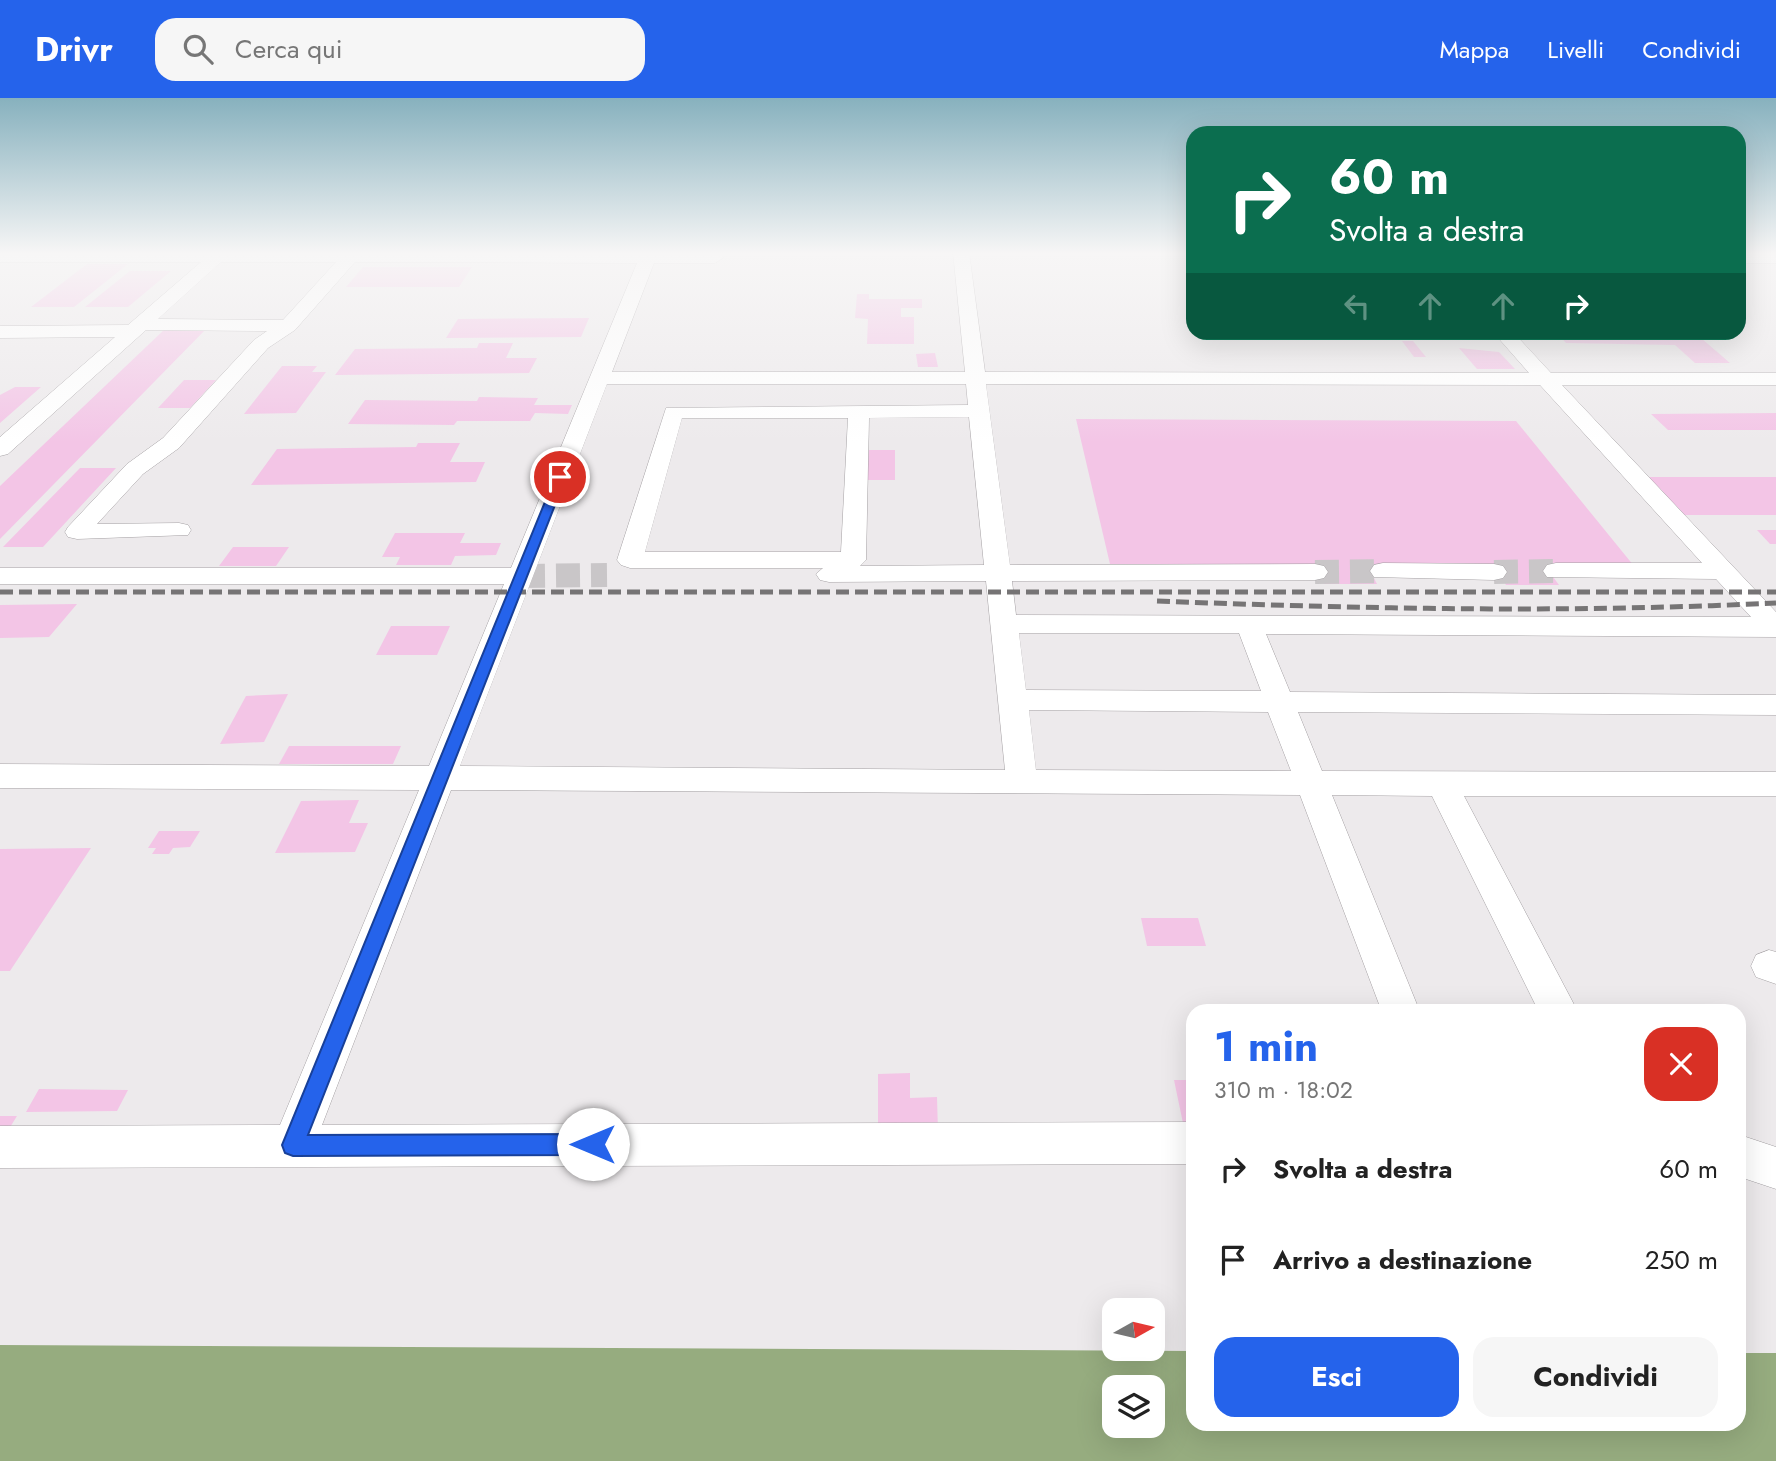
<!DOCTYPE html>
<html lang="it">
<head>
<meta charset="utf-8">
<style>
  body { margin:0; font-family:Jost,sans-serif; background:#f6f6f6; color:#222; height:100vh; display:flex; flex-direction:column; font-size:26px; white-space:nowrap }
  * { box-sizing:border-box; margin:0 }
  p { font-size:23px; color:#767676 }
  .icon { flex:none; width:38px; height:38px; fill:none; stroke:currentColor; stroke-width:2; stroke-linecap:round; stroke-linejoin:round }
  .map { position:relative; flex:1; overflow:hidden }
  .drawer { position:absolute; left:1186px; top:906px; width:560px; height:427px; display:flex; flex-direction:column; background:#fff; border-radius:21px; box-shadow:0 7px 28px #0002 }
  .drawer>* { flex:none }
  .banner { position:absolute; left:1186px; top:28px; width:560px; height:214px; border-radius:21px; box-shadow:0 7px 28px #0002; background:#0b6e4f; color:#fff; overflow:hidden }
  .needle { width:46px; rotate:82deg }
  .controls { position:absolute; left:1102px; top:1200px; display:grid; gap:14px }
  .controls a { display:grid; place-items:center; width:63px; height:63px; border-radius:14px; background:#fff; box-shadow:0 7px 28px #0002; font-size:35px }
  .pin { position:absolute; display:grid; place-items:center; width:60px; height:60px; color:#fff; margin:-30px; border:4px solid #fff; border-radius:50%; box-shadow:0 2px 7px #0007 }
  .me { position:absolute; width:77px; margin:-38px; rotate:270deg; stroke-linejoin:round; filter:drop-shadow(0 0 5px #0008) }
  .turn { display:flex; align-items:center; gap:24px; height:147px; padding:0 28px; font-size:32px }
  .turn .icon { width:91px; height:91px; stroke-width:2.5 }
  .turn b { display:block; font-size:49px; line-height:60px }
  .lanes { display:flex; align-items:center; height:66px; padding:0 28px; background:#0003; justify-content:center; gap:35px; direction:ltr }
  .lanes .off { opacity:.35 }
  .round { display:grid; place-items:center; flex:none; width:74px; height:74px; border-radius:21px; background:#f6f6f6 }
  .head { display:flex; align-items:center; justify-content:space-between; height:119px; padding:0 28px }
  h1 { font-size:42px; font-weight:700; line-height:52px; color:#2563eb }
  .action { display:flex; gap:14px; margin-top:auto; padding:14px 28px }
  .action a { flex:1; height:80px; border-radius:21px; background:#2563eb; color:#fff; font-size:28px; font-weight:700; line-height:80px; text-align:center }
  .action a+a { background:#f6f6f6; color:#222 }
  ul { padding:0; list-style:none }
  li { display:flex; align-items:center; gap:21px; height:91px; padding:0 28px }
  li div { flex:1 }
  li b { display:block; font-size:26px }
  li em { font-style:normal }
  header { display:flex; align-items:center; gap:42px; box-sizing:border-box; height:98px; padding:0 35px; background:#2563eb; color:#fff }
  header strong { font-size:33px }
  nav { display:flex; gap:38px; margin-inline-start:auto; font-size:24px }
  .search { width:490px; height:63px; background:#f6f6f6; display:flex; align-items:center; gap:18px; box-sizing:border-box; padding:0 24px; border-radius:21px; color:#767676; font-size:26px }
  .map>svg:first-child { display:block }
</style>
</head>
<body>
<header>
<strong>Drivr</strong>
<div class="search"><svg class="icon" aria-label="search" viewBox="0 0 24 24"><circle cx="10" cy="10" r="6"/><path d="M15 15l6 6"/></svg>Cerca qui</div>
<nav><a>Mappa</a><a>Livelli</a><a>Condividi</a></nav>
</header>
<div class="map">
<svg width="1776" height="1363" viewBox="0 0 1776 1363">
  <rect width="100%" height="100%" fill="#edeaec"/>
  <path fill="#96ac7f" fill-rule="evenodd" d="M 0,1247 L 1193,1253 L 1194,1326 L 1740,1326 L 1740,1255 L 1776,1255 L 1776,1363 L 0,1363 ZM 1115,1290 L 1153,1290 L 1153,1328 L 1115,1328 Z"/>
  <path fill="#f3c5e6" d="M 87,166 L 128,166 L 74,209 L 31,209 Z
    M 363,169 L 472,169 L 459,189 L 346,189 Z
    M 130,173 L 171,173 L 128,209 L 85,209 Z
    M 857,196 L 869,196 L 869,201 L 922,201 L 922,210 L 901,210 L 901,219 L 914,219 L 914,246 L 867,246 L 868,221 L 855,220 Z
    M 589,220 L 581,239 L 446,240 L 458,221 Z
    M 209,228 L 0,441 L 0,388 L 167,229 Z
    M 1556,234 L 1694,234 L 1730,265 L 1695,265 L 1675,247 L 1566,245 Z
    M 1402,243 L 1413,243 L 1426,259 L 1414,259 Z
    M 479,245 L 513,245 L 506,260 L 537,260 L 529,275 L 335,277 L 355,251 L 477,250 Z
    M 1459,250 L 1499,254 L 1515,271 L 1477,271 Z
    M 935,255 L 938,269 L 918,269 L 916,256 Z
    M 282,268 L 317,268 L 312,274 L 326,274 L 296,315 L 244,316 Z
    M 184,282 L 216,282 L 190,310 L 158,310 Z
    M 15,289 L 41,289 L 0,325 L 0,297 Z
    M 479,299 L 538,300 L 534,307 L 572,307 L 568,316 L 535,315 L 530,323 L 457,323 L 454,327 L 348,326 L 365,302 L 477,303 Z
    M 1776,315 L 1776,332 L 1668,332 L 1651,316 Z
    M 1076,321 L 1516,323 L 1634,468 L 1545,468 L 1559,487 L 1506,487 L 1493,467 L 1367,467 L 1377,486 L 1324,486 L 1315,467 L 1110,466 Z
    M 418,345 L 460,345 L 450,364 L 485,364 L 476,384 L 251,387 L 277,351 L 416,349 Z
    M 864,352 L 895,352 L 895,382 L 864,382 Z
    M 80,370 L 116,370 L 43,449 L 3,449 Z
    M 1644,379 L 1776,379 L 1776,417 L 1679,417 Z
    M 1757,432 L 1776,432 L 1776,446 L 1770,446 Z
    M 395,435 L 465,435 L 460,445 L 501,445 L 496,457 L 455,458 L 451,467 L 396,467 L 400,459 L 382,459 Z
    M 233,449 L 289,449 L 276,468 L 219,468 Z
    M 77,506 L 49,539 L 0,540 L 0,507 Z
    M 391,528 L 450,528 L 437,557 L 376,557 Z
    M 288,596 L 264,644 L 220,646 L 246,598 Z
    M 289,648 L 401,648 L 393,666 L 279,666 Z
    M 359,702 L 349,725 L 368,725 L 355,754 L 275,755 L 301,703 Z
    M 159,733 L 200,733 L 190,749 L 173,750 L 169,756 L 152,756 L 156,750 L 148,750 Z
    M 91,750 L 10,873 L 0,873 L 0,751 Z
    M 1141,820 L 1198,820 L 1206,848 L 1147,848 Z
    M 910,975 L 910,1000 L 937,999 L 938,1034 L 878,1035 L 878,976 Z
    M 1174,982 L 1194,982 L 1194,1030 L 1184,1030 Z
    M 39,991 L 128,992 L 117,1013 L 26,1014 Z
    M 0,1018 L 17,1018 L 4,1039 L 0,1039 Z"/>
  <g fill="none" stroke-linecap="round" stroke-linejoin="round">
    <path stroke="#c9c6c8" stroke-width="24" stroke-dasharray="24 11" stroke-linecap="butt" d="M 1315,474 L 1383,473
      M 1494,474 L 1556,473
      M 521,478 L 607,477"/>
    <defs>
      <path id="minor" d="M 0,154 L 721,156 L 723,160 L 715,165 L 654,165 L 612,274 L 965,274 L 953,154 L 969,154 L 985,274 L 1529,275 L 1493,234 L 1513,234 L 1551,275 L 1776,275 L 1776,287 L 1562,287 L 1776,514 L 1776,539 L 1266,536 L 1290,594 L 1776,597 L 1776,617 L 1298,614 L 1322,673 L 1776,674 L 1776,698 L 1464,698 L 1578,914 L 1539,914 L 1432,698 L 1332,697 L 1420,914 L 1382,914 L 1300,697 L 451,692 L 322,1027 L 1194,1024 L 1194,1066 L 0,1070 L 0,1028 L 280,1027 L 419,692 L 0,690 L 0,666 L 429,668 L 504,486 L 0,486 L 0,470 L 511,470 L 637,165 L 355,164 L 295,232 L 268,250 L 179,350 L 143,376 L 97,426 L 179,425 L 188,427 L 191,432 L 188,437 L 77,441 L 68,439 L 65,434 L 68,429 L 127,366 L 163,340 L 254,242 L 267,233 L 146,232 L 8,356 L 0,358 L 0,339 L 115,239 L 0,240 L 0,228 L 128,227 L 201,164 L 0,164 ZM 221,164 L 336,164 L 283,222 L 158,221 ZM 607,286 L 966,286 L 968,307 L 666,310 L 617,462 L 621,467 L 630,470 L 823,470 L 816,476 L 820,482 L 829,484 L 986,483 L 1005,672 L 460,668 ZM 986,286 L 1540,287 L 1702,465 L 1556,465 L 1547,467 L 1543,473 L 1547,479 L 1716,481 L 1751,519 L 1016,517 L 1012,483 L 1315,482 L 1324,480 L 1328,474 L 1324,468 L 1315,466 L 1010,467 ZM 969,319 L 984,467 L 860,468 L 866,462 L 869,320 ZM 682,320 L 848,320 L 841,454 L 645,454 ZM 1019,535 L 1239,535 L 1261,593 L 1026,592 ZM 1029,612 L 1268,614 L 1291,673 L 1036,672 Z
        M 1740,155 L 1776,155 L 1776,165 L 1740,165 Z
        M 1383,465 L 1494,466 L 1503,468 L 1507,474 L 1503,480 L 1494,482 L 1374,479 L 1370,473 L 1374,467 Z
        M 1769,852 L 1776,854 L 1776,886 L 1756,879 L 1751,868 L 1756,857 Z
        M 1740,1037 L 1776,1049 L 1776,1091 L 1740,1079 Z"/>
    </defs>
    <use href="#minor" stroke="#a5a1a4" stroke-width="1"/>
    <use href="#minor" fill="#fff" fill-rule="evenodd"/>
    <path stroke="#767475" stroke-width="5" stroke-dasharray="13 6" stroke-linecap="butt" d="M 0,494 L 1776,494
      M 1157,503 C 1363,511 1570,515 1776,505"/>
  </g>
  <linearGradient id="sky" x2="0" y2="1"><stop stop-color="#87b1be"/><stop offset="0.45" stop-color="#f7f6f6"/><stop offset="1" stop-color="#f7f6f6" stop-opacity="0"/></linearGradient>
  <rect width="1776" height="345" fill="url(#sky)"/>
  <path fill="#2563eb" stroke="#184099" stroke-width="2" d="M 556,377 L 566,379 L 308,1037 L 593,1036 L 600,1039 L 603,1046 L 600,1054 L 593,1057 L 293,1058 L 285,1055 L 282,1047 Z"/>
</svg>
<div class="controls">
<a><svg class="needle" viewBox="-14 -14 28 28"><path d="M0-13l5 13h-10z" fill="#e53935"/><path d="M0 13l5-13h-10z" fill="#767676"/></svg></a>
<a><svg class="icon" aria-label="layers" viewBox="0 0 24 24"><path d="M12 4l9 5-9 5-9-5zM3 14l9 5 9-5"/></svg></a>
</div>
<div class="pin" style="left:560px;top:379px;background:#d93025"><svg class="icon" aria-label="arrive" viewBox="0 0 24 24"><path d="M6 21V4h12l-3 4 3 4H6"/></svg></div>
<svg class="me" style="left:593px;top:1046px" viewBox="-20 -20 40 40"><circle r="19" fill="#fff"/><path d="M0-13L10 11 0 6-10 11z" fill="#2563eb"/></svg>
<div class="banner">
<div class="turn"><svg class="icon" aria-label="right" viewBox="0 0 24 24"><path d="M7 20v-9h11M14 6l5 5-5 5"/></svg><div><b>60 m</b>Svolta a destra</div></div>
<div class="lanes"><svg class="icon off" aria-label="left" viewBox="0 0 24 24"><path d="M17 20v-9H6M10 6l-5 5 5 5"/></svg><svg class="icon off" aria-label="ahead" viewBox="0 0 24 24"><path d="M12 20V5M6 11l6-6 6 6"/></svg><svg class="icon off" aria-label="ahead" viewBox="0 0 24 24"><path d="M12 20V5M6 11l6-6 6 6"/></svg><svg class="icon" aria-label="right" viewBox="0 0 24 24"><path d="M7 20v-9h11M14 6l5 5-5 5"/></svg></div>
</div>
<section class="drawer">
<div class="head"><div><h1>1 min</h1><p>310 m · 18:02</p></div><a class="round" style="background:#d93025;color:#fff"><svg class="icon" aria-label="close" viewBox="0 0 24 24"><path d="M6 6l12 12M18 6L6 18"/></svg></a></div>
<ul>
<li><svg class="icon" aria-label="right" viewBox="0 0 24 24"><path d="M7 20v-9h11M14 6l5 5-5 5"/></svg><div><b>Svolta a destra</b></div><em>60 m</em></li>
<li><svg class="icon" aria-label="arrive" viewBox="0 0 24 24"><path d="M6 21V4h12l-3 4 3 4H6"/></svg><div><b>Arrivo a destinazione</b></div><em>250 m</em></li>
</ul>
<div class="action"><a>Esci</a><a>Condividi</a></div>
</section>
</div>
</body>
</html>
